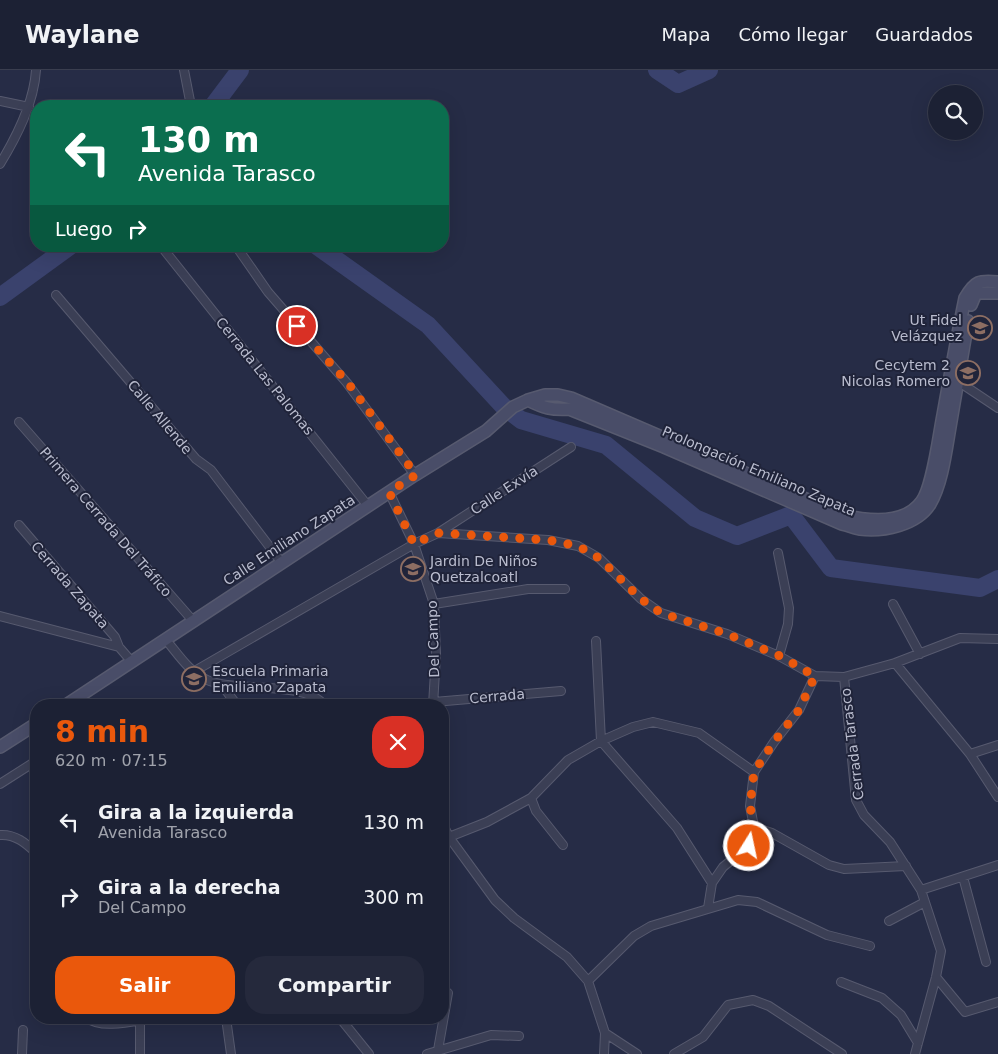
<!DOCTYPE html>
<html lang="es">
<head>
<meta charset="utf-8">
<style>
  body { margin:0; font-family:"DejaVu Sans",sans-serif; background:#25293c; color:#f1f3f6; height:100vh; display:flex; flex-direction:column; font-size:19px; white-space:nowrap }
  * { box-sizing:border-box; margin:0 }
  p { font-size:16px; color:#a0a3ac }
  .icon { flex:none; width:28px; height:28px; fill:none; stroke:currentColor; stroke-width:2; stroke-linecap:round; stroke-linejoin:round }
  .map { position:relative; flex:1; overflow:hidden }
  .side { position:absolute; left:30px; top:629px; width:419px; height:325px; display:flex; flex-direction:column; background:#1c2134; border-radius:20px; box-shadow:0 5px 20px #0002,0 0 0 1px #3a3e4f }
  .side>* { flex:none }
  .top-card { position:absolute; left:30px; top:30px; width:419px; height:152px; border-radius:20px; box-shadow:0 5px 20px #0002,0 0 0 1px #3a3e4f; background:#0b6e4f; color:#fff; overflow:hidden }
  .tools { position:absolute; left:928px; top:15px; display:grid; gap:10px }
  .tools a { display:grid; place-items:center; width:55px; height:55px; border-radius:50%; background:#1c2134; box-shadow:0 5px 20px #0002,0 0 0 1px #3a3e4f; font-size:25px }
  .pin { position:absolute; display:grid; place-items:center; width:42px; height:42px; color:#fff; margin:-21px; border:2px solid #fff; border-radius:50%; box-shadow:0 1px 5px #0007 }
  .me { position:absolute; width:55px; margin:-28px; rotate:10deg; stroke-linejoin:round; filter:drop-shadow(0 0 4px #0008) }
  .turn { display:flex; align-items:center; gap:18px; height:105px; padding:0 25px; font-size:22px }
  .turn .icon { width:65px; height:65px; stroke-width:2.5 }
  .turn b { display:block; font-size:35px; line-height:42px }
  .then { display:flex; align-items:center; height:48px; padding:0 25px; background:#0003; gap:10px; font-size:19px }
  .round { display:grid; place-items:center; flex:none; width:52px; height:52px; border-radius:20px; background:#25293c }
  .overview { display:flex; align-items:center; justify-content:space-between; height:85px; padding:0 25px }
  h1 { font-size:30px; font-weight:700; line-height:38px; color:#ea580c }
  .primary-button { display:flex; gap:10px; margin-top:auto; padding:10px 25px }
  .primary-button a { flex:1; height:58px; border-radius:20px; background:#ea580c; color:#fff; font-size:20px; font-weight:700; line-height:58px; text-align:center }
  .primary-button a+a { background:#25293c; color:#f1f3f6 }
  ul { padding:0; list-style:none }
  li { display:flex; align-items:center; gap:15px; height:75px; padding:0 25px }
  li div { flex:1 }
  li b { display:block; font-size:19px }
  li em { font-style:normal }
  header { display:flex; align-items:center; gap:30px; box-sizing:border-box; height:70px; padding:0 25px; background:#1c2134; border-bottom:1px solid #3a3e4f }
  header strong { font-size:24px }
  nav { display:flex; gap:28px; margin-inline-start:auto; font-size:18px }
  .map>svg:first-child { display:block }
</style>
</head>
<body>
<header>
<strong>Waylane</strong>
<nav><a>Mapa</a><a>Cómo llegar</a><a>Guardados</a></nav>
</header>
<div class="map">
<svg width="998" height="984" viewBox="0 0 998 984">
  <rect width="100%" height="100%" fill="#262c46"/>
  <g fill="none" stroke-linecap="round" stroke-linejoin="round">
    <path stroke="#3a426d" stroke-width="18" d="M 657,0 L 678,14 L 709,0
      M 213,36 L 240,0
      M 317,176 L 428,255 L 503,336 L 521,350 L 606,375 L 695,448 L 737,466 L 791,445 L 831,498 L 980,518 L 998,509
      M 0,227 L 70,176"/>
    <defs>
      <path id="minor" d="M 184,0 L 191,36
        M 0,31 L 29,37
        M 0,94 C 17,66 34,33 36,0
        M 161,176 L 368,436
        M 236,176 L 268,222 L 347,313 L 415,405
        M 56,225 L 196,389 L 211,400 L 282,493
        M 956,310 L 998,338
        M 19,352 L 194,552
        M 389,422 L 414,474 L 434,534 L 436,585 L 433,635
        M 19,455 L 115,567 L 119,577
        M 438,463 L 571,377
        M 778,483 L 789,538 L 788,554 L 779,586
        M 434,534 L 528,519 L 565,519
        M 893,534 L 920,584
        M 0,546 L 119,577 L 132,592
        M 166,570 C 178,584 189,602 207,610 C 237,623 305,610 324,635
        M 596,571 L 601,671 L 677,758 L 712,813
        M 895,593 L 970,684 L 998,727
        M 193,602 L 414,474 L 438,463 L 548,470 L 578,476 L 599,488 L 641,529 L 661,543 L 727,564 L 779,586 L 815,606 L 844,607 L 895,593 L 960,568 L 998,569
        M 844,607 L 856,730 L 864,745 L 890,772 L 921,820 L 941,881 L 936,907 L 915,984
        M 221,614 L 237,635
        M 434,632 L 561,621
        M 970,684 L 998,675
        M 0,714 L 36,691
        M 531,728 L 536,741 L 563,775
        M 442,752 L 449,767 L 495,830 L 514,848 L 567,887 L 588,911 L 605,963 L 604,984
        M 754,757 L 772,763 L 829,795 L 844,799 L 906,796
        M 0,765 C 15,764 26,773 36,783
        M 449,767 L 487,752 L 531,728 L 568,690 L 601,671 L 633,657 L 653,652 L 699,663 L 754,702
        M 963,807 L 986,892
        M 921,820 L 998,795
        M 708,838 L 712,813 L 723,797 L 749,776 L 754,757 L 750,736 L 754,702 L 774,672 L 799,640 L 815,606
        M 889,851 L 925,832
        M 936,907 L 965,942 L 998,932
        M 588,911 L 634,866 L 651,856 L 738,830 L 757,832 L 827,865 L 870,876
        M 841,912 L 882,928 L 901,945 L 918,973
        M 88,948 C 101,960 138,950 155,948
        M 226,948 L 231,984
        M 340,948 L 369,984
        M 605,963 L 637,984
        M 438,980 L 448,923
        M 22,984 L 23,960
        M 140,984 L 140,950
        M 427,984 L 491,965 L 519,966
        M 674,984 L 703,967 L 728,935 L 753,930 L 769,936 L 842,984"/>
      <path id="secondary" d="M 971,235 L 976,223 L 998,223
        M 528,330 C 544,338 551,340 569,339 L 664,377 L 842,454 C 848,455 854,458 860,459 C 883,462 917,455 930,434 C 942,414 946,380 950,357 C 956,321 962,286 968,251
        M 66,635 L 415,405 L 486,361 L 513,337 L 528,330 L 545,325 L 558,325 L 571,328 L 843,445 C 868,451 905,455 922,431 C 933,416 939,365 943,345 C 950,306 957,267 965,228 C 975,211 979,210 998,212
        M 0,677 L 36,654"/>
    </defs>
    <use href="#minor" stroke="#575a6f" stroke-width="10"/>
    <use href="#secondary" stroke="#575a6f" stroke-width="14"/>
    <use href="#minor" stroke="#3b3f55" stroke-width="8"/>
    <use href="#secondary" stroke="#494d68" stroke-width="11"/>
  </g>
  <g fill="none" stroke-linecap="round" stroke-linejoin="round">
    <path stroke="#ea580c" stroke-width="9" stroke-dasharray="0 16.2" d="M 297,256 L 348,313 L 416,405 L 389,422 L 414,474 L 438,463 L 548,470 L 578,476 L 599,488 L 641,529 L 661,543 L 727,564 L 780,586 L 815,606 L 799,640 L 774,672 L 754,702 L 750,736 L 754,757 L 749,776"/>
  </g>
  <defs>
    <symbol id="university-ring" viewBox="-11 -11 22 22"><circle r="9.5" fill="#20243a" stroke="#8d6e63" stroke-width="1.5"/><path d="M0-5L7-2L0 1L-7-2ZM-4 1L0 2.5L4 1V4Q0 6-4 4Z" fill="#8d6e63"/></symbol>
    <symbol id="school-ring" viewBox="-11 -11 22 22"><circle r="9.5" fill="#20243a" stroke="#8d6e63" stroke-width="1.5"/><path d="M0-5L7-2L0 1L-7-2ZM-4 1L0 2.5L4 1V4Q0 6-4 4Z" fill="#8d6e63"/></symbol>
  </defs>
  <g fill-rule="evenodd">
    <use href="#university-ring" x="966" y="244" width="28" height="28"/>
    <use href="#school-ring" x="954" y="289" width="28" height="28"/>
    <use href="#school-ring" x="399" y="485" width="28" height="28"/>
    <use href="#school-ring" x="180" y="595" width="28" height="28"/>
  </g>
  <g text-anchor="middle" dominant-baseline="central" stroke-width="4" stroke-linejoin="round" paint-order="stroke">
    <g font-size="14" fill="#b9bcce" stroke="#20243a" text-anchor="end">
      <text x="962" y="250">Ut Fidel<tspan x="962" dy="16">Velázquez</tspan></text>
      <text x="950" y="295">Cecytem 2<tspan x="950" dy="16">Nicolas Romero</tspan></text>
      <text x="430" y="491" text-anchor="start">Jardin De Niños<tspan x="430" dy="16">Quetzalcoatl</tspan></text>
      <text x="212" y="601" text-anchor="start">Escuela Primaria<tspan x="212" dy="16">Emiliano Zapata</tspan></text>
    </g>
    <g font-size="14" fill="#b9bcce" stroke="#20243a">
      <text transform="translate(265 306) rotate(51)">Cerrada Las Palomas</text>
      <text transform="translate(160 347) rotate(50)">Calle Allende</text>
      <text transform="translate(759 401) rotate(23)">Prolongación Emiliano Zapata</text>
      <text transform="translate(504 420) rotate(-33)">Calle Exvía</text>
      <text transform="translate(106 452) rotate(49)">Primera Cerrada Del Tráfico</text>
      <text transform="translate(289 470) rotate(-33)">Calle Emiliano Zapata</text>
      <text transform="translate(70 515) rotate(49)">Cerrada Zapata</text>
      <text transform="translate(433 569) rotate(-92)">Del Campo</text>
      <text transform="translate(497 626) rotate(-5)">Cerrada</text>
      <text transform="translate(852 674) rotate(-97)">Cerrada Tarasco</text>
    </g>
  </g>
</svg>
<div class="tools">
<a><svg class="icon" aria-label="search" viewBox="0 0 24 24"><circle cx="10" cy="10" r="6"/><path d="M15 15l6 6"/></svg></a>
</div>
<div class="pin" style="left:297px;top:256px;background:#d93025"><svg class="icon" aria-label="arrive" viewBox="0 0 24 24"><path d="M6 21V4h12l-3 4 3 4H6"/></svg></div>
<svg class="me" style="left:749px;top:776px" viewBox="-20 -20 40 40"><circle r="17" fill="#ea580c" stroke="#fff" stroke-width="3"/><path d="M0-11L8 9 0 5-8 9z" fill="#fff"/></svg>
<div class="top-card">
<div class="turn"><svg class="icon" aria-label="left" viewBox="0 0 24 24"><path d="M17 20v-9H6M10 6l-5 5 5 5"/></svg><div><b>130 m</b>Avenida Tarasco</div></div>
<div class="then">Luego<svg class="icon" aria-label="right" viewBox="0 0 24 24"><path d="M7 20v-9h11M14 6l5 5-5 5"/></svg></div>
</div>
<section class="side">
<div class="overview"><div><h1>8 min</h1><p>620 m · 07:15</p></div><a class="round" style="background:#d93025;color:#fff"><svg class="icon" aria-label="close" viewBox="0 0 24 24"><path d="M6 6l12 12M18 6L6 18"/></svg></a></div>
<ul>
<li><svg class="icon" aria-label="left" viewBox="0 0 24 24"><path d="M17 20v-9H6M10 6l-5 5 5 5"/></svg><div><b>Gira a la izquierda</b><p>Avenida Tarasco</p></div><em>130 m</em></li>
<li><svg class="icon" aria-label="right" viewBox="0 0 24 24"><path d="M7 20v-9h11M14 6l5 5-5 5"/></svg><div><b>Gira a la derecha</b><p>Del Campo</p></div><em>300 m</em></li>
</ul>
<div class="primary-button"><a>Salir</a><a>Compartir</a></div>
</section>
</div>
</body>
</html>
